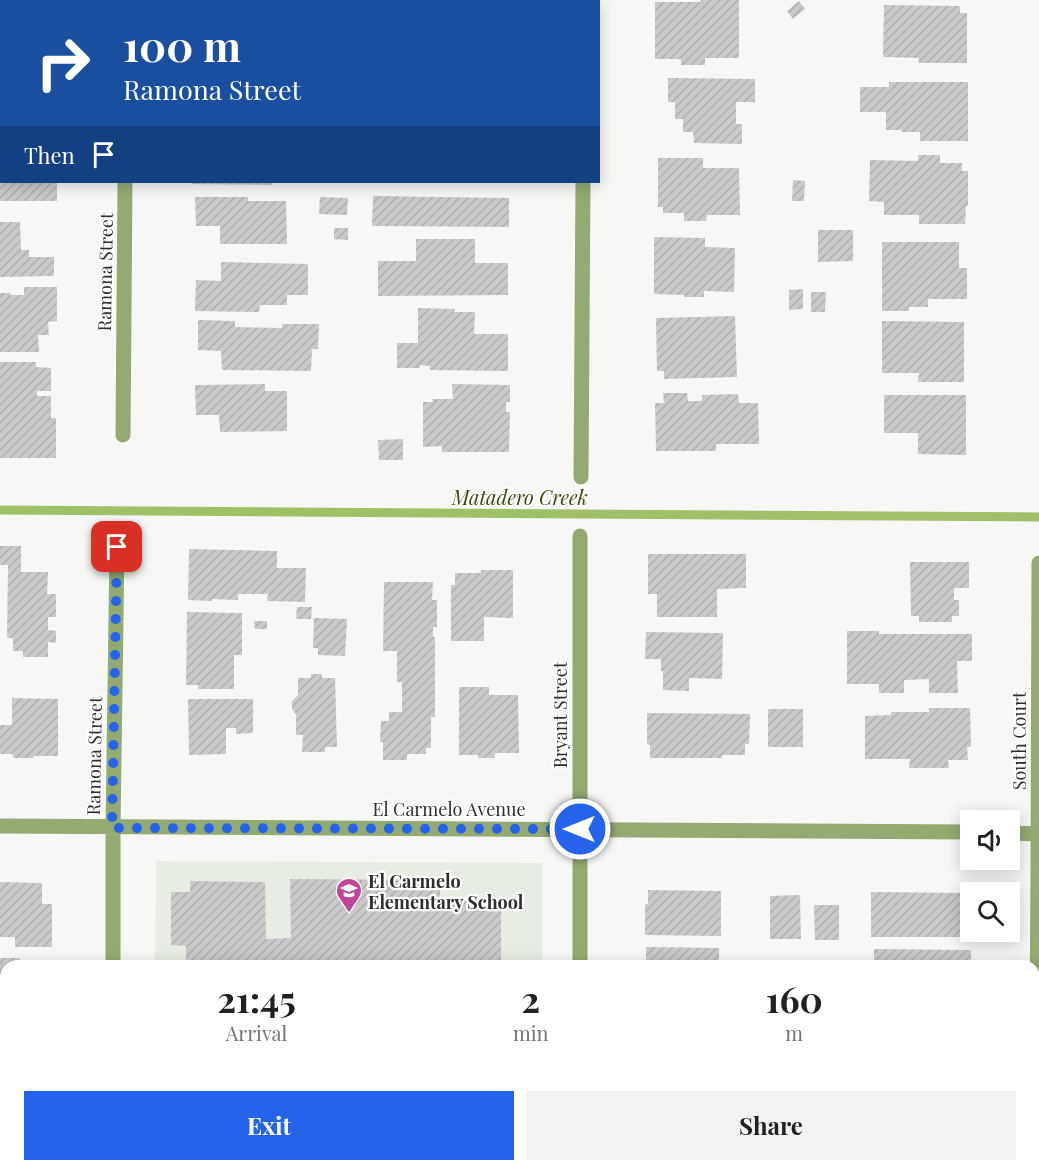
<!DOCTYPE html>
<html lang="en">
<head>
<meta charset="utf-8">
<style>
  body { margin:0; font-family:"Playfair Display",serif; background:#f2f2f2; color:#202124; height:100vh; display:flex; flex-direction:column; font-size:22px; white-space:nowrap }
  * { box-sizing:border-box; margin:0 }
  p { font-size:20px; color:#757577 }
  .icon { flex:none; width:33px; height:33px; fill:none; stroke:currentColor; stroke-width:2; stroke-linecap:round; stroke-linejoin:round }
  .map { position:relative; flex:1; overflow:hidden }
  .side { position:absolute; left:0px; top:960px; width:1040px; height:212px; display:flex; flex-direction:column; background:#fff; border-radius:18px 18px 0 0; box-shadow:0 3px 15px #0003 }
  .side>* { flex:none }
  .hud { position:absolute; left:0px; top:0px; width:600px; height:183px; box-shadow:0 3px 15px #0003; background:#1a4fa0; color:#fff; overflow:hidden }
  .tools { position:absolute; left:960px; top:810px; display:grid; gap:12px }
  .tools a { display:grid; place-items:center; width:60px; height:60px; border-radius:0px; background:#fff; box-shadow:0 3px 15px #0003; font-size:30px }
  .pin { position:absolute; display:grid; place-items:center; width:51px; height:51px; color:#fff; margin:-26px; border-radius:12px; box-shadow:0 3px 9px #0006 }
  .me { position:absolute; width:66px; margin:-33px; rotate:270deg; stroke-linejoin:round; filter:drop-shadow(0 0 4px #0008) }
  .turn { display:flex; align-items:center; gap:21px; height:126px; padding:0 24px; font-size:27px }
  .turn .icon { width:78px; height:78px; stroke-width:2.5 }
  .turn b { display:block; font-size:42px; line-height:51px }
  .then { display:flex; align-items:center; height:57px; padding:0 24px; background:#0003; gap:12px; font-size:22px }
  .eta { display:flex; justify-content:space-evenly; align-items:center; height:102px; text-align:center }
  .eta b { font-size:36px; font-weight:700; line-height:42px }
  .primary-button { display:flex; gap:12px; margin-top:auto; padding:12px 24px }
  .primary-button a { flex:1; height:69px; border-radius:0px; background:#2563eb; color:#fff; font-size:24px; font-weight:700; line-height:69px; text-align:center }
  .primary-button a+a { background:#f2f2f2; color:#202124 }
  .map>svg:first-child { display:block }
</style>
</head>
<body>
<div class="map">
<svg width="1039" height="1171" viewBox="0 0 1039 1171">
  <defs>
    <pattern id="grass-tufts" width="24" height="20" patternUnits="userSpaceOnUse" patternTransform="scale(1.5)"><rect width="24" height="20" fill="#c6e29e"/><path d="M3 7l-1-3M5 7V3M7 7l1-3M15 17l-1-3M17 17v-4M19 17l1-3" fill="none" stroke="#aac288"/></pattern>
    <pattern id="building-hatch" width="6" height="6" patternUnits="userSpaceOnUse" patternTransform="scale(1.5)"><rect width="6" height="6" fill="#ccc9cb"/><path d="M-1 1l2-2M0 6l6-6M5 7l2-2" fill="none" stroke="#b0adaf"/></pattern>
  </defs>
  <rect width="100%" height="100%" fill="#f7f8f5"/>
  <path fill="#e8ede3" d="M 156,861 L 542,863 L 542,966 L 155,966 Z
    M 153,1166 L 541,1166 L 541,1171 L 153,1171 Z"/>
  <path fill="url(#grass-tufts)" d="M 267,1166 L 381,1166 L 381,1171 L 267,1171 Z"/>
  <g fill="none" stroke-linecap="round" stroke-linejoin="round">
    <path stroke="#9ec069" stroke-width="9" d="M 0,510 L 1039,517"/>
  </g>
  <path fill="url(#building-hatch)" d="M 701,0 L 739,0 L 739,58 L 705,58 L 705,65 L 681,65 L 681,59 L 655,59 L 655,2 L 701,2 Z
    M 799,1 L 805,9 L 793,19 L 787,11 Z
    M 884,5 L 960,6 L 960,13 L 967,13 L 967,63 L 919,63 L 918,58 L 883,57 Z
    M 668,78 L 755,79 L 755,102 L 736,102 L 736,124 L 742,124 L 742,144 L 694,143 L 693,132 L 683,132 L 683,119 L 675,119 L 675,102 L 668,102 Z
    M 889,82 L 968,82 L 968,141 L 920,141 L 920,132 L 902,132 L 902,130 L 886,130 L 886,112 L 860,112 L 860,87 L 889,87 Z
    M 918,155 L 940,155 L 940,163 L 962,163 L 962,171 L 968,171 L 968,206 L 966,206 L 965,224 L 919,224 L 919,215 L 884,215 L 884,202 L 869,201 L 870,160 L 918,161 Z
    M 658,158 L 703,158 L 703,168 L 739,168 L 740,215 L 707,215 L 706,221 L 684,221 L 684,213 L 663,213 L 663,207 L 658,207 Z
    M 793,180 L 805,181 L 804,201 L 792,201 Z
    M 0,182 L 57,182 L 57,201 L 0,201 Z
    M 192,182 L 272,182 L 272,185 L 192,184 Z
    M 373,196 L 509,198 L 509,227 L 372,226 Z
    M 195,197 L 248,197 L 248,201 L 286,201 L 287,244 L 220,244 L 220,226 L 196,226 Z
    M 320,197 L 348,198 L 347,215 L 319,214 Z
    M 0,222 L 20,222 L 21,250 L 29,250 L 29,257 L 54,257 L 54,276 L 0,277 Z
    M 334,228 L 348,228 L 348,240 L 334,239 Z
    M 818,230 L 853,230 L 853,261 L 818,262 Z
    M 654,237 L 705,238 L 705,247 L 735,248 L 734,292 L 704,291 L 704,297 L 684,297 L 684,295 L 654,294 Z
    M 416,239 L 475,239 L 475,263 L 508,263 L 508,295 L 378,296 L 378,261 L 416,261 Z
    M 882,242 L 959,242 L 959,268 L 967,268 L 967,299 L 928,299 L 928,307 L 909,307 L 909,311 L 882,311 Z
    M 221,262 L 308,264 L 308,295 L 287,295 L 287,305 L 260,305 L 259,312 L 195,311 L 196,280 L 221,281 Z
    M 24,287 L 57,287 L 57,321 L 48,322 L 49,335 L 38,335 L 39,352 L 0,352 L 0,293 L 11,293 L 10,295 L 24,295 Z
    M 803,289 L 803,309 L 789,310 L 789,290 Z
    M 811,292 L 826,292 L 825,312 L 811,312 Z
    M 418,308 L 455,309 L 454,312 L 475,312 L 474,334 L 508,334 L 508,371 L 430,370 L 430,366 L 420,365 L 420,368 L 397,368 L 397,343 L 418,343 Z
    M 735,316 L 737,377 L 664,379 L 664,371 L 657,371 L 656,318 Z
    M 198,320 L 235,321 L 235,327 L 282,328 L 282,324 L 319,324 L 318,349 L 312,349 L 311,371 L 222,370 L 221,351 L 198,350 Z
    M 882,321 L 964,322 L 964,382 L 918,382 L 919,373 L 882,373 Z
    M 0,362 L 36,362 L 36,367 L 51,368 L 51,391 L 37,391 L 37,396 L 51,396 L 51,418 L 56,418 L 56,458 L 0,458 Z
    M 265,384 L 265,391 L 287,391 L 287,431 L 220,432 L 219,415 L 196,415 L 195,385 Z
    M 452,384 L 510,385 L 510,402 L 506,402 L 506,412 L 510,412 L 509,452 L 442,452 L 442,446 L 423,447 L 423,402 L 433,402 L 432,399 L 453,399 Z
    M 663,393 L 687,393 L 688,401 L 702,401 L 702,395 L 738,394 L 739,403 L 758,403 L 759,444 L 716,444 L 716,451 L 656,451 L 655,403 L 664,403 Z
    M 884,395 L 966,395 L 966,455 L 918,454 L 918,433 L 884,433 Z
    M 403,439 L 403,460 L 379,460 L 378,440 Z
    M 0,546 L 21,546 L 21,572 L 48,572 L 47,594 L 56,594 L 56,617 L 48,617 L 48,630 L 56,631 L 56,643 L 48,642 L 48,657 L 23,657 L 23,651 L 13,651 L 13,638 L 7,638 L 8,565 L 0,565 Z
    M 189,549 L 277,551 L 277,568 L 306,568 L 305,602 L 267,601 L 268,594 L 238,594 L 238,600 L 212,599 L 212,601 L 188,600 Z
    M 648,554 L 746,554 L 746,588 L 717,589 L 717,617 L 657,617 L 657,594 L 648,594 Z
    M 910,562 L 969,562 L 969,588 L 954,588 L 954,600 L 959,600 L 959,616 L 952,616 L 952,622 L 919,622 L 919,616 L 911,616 Z
    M 481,570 L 513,570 L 513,618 L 484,617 L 484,641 L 451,641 L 451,585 L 455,585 L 455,573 L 481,573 Z
    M 384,582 L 433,582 L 432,600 L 437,600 L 437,627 L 433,627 L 433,637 L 435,637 L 435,717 L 431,717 L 431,748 L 426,748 L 426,754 L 407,754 L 407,760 L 383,760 L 383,742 L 380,742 L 381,721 L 389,721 L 389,712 L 402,712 L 402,682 L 397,682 L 397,651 L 383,651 Z
    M 297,607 L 312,607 L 311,619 L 296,619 Z
    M 187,612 L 242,613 L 242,655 L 234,655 L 234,689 L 198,689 L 198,685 L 186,685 Z
    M 314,618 L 347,619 L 345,656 L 318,655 L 318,648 L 313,648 Z
    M 254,621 L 267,621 L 267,629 L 255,629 Z
    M 847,631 L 879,631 L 879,634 L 972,634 L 972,661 L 957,661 L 958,693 L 929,693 L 929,679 L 904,680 L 904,693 L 879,693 L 879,684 L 847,684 Z
    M 646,632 L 723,633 L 722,679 L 689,678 L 689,691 L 663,690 L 663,671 L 661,671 L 661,659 L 645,659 Z
    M 311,674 L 322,674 L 322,678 L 335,678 L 337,747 L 325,747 L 325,752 L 302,752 L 303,735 L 296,735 L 296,714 L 292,709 L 292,701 L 298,695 L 298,678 L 311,678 Z
    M 459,687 L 489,687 L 489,695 L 518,695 L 519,753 L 495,753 L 494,758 L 478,758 L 478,755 L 459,755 Z
    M 12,698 L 58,699 L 58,756 L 33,756 L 34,758 L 13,758 L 13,754 L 0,754 L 0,725 L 12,725 Z
    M 188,699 L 253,699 L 253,733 L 236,734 L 236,728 L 226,728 L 226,754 L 189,755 Z
    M 929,708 L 970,708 L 971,747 L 967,747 L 968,760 L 948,760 L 949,768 L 909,768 L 910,759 L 865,759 L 865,716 L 891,715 L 891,712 L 929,712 Z
    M 768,709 L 803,709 L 803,747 L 768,747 Z
    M 647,713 L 750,714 L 749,744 L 745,744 L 745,755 L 722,755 L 722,758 L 650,758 L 650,745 L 647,744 Z
    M 290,879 L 440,880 L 440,898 L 501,900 L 501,966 L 431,966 L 391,964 L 391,966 L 186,966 L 186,946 L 171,945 L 171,892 L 190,892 L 190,881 L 265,882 L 266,939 L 291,938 Z
    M 0,882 L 42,883 L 42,904 L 52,904 L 52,947 L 15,947 L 15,937 L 0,937 Z
    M 648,890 L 721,891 L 721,936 L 645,935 L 645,904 L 648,904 Z
    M 871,892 L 968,893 L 968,904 L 970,904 L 970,937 L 871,937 Z
    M 800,895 L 801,939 L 770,939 L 770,896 Z
    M 814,905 L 839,905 L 839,940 L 815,940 Z
    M 646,947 L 719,948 L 719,966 L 646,966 Z
    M 874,949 L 971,950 L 971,966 L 874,966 Z
    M 0,958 L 20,958 L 20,966 L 6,966 L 6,1031 L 0,1031 Z
    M 0,1043 L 6,1043 L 6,1115 L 0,1114 Z
    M 0,1130 L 6,1130 L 6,1166 L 36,1166 L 36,1171 L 0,1171 Z
    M 168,1166 L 259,1166 L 259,1171 L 168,1171 Z
    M 381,1166 L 453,1166 L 453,1171 L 381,1171 Z
    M 642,1166 L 750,1166 L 750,1171 L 642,1171 Z
    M 887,1166 L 968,1166 L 968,1171 L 875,1171 L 875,1167 L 887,1167 Z"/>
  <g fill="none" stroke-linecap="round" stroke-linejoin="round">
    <path stroke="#93aa72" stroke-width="15" d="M 127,2 L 127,0
      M 584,2 L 584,0
      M 123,435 L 125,182
      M 581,477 L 583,182
      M 0,826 L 970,832
      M 1010,833 L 1039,834
      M 113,966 L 113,828 L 117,547
      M 580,966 L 580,536
      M 115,1166 L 115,1171
      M 578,1171 L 578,1166
      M 1036,1171 L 1038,874 L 1039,563"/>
  </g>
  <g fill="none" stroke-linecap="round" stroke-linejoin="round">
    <path stroke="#2563eb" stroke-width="10" stroke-dasharray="0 18" d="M 117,547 L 112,828 L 580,829"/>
  </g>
  <defs>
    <symbol id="school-pin" viewBox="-11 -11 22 30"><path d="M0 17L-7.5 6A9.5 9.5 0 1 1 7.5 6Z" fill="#c14697" stroke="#fff"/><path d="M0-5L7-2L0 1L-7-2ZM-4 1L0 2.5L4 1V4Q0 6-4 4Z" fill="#fff"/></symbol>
  </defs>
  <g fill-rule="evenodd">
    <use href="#school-pin" x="334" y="876" width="30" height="40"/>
  </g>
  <g text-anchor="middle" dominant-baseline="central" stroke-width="4.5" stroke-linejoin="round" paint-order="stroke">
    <g font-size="18" fill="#2d2e2d" stroke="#fff">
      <text transform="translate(105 272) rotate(-89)">Ramona Street</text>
      <text transform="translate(560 715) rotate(-90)">Bryant Street</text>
      <text transform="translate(1019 741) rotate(-90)">South Court</text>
      <text transform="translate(94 756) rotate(-89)">Ramona Street</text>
      <text x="449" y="809">El Carmelo Avenue</text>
    </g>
    <g font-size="18" font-weight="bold" fill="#2d2e2d" stroke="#fff" text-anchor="start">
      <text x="368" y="881">El Carmelo<tspan x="368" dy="21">Elementary School</tspan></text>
    </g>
    <g font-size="20" font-style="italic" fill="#374c0c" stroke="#fff">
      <text x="520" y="496">Matadero Creek</text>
    </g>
  </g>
</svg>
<div class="tools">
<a><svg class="icon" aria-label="sound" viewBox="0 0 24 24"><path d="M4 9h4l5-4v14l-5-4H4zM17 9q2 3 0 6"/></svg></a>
<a><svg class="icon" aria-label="search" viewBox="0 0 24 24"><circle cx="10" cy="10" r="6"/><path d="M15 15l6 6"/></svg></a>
</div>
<div class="pin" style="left:117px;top:547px;background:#d93025"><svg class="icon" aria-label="arrive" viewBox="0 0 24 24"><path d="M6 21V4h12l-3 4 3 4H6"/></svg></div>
<svg class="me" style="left:580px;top:829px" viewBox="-20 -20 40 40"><circle r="17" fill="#2563eb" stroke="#fff" stroke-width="3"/><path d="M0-11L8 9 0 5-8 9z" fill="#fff"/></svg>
<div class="hud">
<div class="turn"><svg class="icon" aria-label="right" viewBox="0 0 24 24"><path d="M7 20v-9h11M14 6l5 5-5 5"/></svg><div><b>100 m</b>Ramona Street</div></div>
<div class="then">Then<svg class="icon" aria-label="arrive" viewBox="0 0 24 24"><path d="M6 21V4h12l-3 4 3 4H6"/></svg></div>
</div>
<section class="side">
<div class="eta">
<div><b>21:45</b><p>Arrival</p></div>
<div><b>2</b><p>min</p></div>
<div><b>160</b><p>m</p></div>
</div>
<div class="primary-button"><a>Exit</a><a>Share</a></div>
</section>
</div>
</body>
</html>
